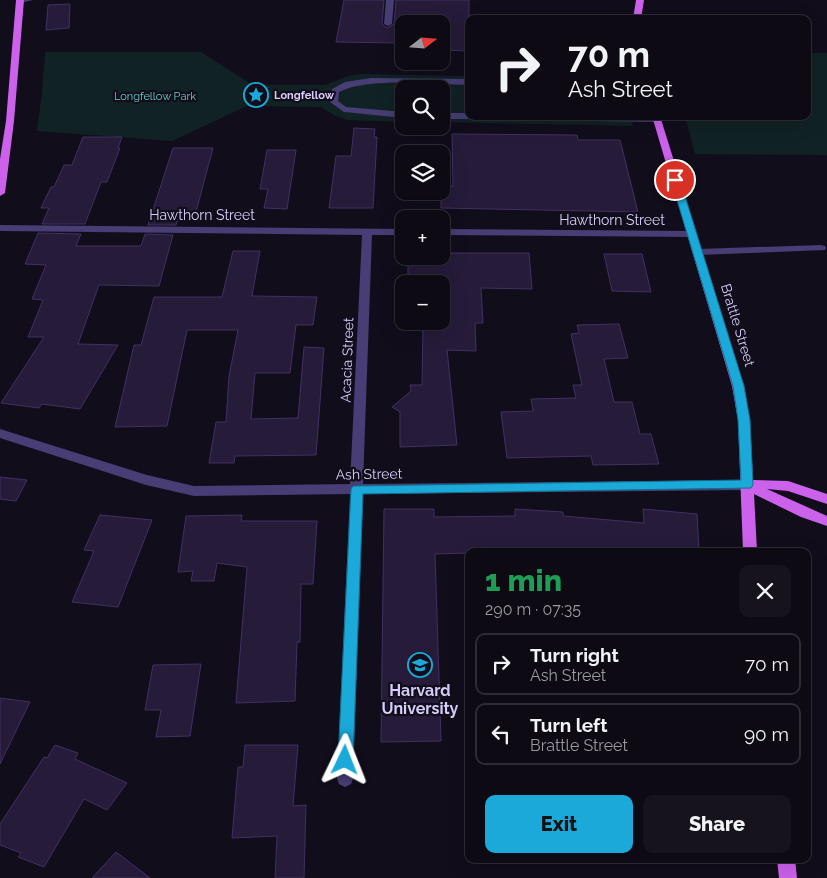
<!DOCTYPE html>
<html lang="en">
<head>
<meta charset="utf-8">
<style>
  body { margin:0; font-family:Raleway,sans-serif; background:#16131d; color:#f1f3f6; height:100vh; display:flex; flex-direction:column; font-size:19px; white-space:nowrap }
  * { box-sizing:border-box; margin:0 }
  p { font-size:16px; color:#9a9aa0 }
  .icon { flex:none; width:28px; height:28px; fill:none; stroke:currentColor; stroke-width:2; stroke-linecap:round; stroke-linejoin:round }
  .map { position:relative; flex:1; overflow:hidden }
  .drawer { position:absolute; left:465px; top:548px; width:346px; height:315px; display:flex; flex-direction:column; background:#0d0a14; border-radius:10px; box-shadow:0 5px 20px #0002,0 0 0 1px #2d2b34 }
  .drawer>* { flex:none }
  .banner { position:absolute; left:465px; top:15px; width:346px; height:105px; border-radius:10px; box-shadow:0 5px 20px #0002,0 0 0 1px #2d2b34; background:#0d0a14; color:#f1f3f6; overflow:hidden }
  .needle { width:32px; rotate:73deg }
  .fabs { position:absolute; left:395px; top:15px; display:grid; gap:10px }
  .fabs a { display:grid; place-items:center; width:55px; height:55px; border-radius:10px; background:#0d0a14; box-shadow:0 5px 20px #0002,0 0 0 1px #2d2b34; font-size:25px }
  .pin { position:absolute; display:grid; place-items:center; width:42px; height:42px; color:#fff; margin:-21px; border:2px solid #fff; border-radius:50%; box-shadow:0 1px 5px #0007 }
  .me { position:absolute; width:55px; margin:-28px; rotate:2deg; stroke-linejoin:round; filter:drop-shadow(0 0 4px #0008) }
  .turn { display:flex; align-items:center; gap:18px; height:105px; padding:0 20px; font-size:22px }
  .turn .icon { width:65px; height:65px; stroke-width:2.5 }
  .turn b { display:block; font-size:35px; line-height:42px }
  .round { display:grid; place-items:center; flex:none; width:52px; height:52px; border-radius:10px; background:#16131d }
  .head { display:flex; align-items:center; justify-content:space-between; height:85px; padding:0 20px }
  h1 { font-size:30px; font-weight:800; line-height:38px; color:#1e9e55 }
  .cta { display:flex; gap:10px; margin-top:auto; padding:10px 20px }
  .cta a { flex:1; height:58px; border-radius:10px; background:#1aa9d8; color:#111; font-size:20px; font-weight:800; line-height:58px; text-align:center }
  .cta a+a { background:#16131d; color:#f1f3f6 }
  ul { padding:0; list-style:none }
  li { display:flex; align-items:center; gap:15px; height:62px; margin:0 10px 8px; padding:0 10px; border:2px solid #2d2b34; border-radius:10px }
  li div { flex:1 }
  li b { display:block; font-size:19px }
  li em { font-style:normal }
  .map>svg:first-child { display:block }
</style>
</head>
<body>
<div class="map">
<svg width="827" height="878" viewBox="0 0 827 878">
  <rect width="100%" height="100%" fill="#110d1b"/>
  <path fill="#112224" d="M 45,52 L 201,52 L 253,85 L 325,85 L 348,76 L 360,74 L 469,76 L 469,116 L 630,116 L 633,126 L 441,122 L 441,89 L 404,89 L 404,122 L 347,120 L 334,115 L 321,107 L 247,106 L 172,141 L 37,131 L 42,92 Z
    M 808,53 L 827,53 L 827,155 L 695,154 L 685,116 L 808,116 Z"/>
  <path fill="#261b39" stroke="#423063" d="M 344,0 L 384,0 L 382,24 L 387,28 L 394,24 L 396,0 L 469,0 L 469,51 L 441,50 L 441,24 L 404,24 L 404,61 L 423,61 L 423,64 L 399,64 L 401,43 L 336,42 Z
    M 70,4 L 69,28 L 46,30 L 48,5 Z
    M 354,128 L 375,129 L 374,137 L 377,137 L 373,208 L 329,208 L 336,156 L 351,156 Z
    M 452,134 L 577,135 L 578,140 L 620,140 L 638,212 L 441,208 L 441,186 L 453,186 Z
    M 83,137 L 122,137 L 118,148 L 120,148 L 107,182 L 101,182 L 85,224 L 42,224 L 49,208 L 41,208 L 51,187 L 54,187 L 64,165 L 72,165 Z
    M 173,148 L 213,148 L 196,212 L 180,212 L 176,225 L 148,225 Z
    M 267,150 L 296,150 L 287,209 L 264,208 L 268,189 L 260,189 Z
    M 38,233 L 81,234 L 76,246 L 141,246 L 145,234 L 173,235 L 159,286 L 99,285 L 78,344 L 118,345 L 80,409 L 42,404 L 39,408 L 1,403 L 44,337 L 28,337 L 43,300 L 32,299 L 46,265 L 25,264 Z
    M 233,251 L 260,251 L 252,296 L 317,297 L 313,325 L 296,325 L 290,373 L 255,373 L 251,419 L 298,418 L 304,347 L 324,348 L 316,455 L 235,456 L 234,463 L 209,463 L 216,422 L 226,422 L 229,376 L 238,330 L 187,330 L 167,426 L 115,427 L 134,345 L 141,345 L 154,297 L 222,297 Z
    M 441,253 L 529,253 L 532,289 L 481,288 L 483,323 L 475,323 L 476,351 L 447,350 L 457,445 L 400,447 L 400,412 L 392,407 L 411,391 L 410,385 L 422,385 L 423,325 L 416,325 L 416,321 L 441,321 L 441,284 L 404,284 L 404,303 L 396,303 L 396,282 L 408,282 L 408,256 L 441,256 Z
    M 604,254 L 642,254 L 651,292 L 612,291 Z
    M 619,324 L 628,358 L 604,359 L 614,402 L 632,402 L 640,434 L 651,434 L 659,464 L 593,465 L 591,456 L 507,458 L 501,412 L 533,411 L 531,399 L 576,398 L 573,385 L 582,385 L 571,334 L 579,333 L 577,325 Z
    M 0,477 L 27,480 L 16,501 L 0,499 Z
    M 384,509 L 434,509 L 434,517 L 515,516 L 515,509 L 563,512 L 563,516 L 644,523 L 643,509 L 697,514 L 699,551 L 469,551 L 469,553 L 435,554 L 441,741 L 381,742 Z
    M 100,515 L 152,520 L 118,607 L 72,602 L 94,551 L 84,550 Z
    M 242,515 L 241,521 L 317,521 L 313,584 L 301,584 L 300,642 L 297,642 L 295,701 L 236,703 L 247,567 L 217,563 L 214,581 L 191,581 L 193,571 L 178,572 L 186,516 Z
    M 201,664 L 190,736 L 156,737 L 161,710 L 145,710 L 153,665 Z
    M 0,698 L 30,702 L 0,764 Z
    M 55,745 L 78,753 L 75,759 L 127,783 L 107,810 L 84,799 L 44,867 L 18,857 L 21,853 L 0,845 L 0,824 L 44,757 L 47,758 Z
    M 245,745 L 298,745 L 293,806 L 306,805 L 304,878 L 275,878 L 277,836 L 232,838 L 238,767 L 243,767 Z
    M 116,852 L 150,878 L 92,878 Z"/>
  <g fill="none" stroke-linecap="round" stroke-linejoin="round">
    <path fill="#483d74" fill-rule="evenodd" d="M 17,0 L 33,0 L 20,3 Z
      M 386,0 L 394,0 L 392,24 L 388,26 L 384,24 Z
      M 371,78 L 469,79 L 469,85 C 435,84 367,77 339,92 L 338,101 L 346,107 L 404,112 L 404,118 L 344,112 L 330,102 L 332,89 L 345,82 Z
      M 441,113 L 469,113 L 469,116 L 473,116 L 469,119 L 441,119 Z
      M 477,116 L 650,116 L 660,119 L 656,122 L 481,119 Z
      M 0,225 L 404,229 L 404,235 L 372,235 L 363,484 L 747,480 L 752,482 L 754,485 L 752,488 L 747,490 L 363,494 L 353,779 L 351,784 L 345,787 L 339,784 L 337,779 L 350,494 L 194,496 L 146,485 L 0,438 L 0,429 L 147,475 L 194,486 L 350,484 L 362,235 L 0,231 Z
      M 441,229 L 692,231 L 697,234 L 692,237 L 441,235 Z
      M 821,245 L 825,246 L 826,248 L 825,250 L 698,255 L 693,252 L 698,249 Z"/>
    <path fill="#cc61ec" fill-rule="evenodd" d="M 16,0 L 24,0 L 14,121 L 5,193 L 0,196 L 0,159 L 6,121 Z
      M 636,0 L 644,0 L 641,19 L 633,19 Z
      M 652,116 L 660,116 L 744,386 L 750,420 L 753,480 L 788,481 L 827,494 L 827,504 L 788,491 L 767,489 L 827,516 L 827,526 L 801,517 L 754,494 L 757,551 L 743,551 L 738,420 L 732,386 Z
      M 777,859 L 795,859 L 797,878 L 779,878 Z"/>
  </g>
  <path fill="#1aa9d8" stroke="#116e8c" d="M 675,177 L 680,180 L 744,386 L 750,420 L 753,485 L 751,488 L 363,494 L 353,760 L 351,765 L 345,767 L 340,765 L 338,760 L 351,489 L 353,486 L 741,480 L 738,420 L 733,386 L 671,180 Z"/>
  <defs>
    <symbol id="sight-ring" viewBox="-11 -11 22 22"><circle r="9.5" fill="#110d1b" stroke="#1aa9d8" stroke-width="1.5"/><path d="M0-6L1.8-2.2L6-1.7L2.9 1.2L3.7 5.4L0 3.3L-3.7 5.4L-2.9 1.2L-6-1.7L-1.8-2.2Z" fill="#1aa9d8"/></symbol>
    <symbol id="university-ring" viewBox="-11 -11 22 22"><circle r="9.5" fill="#110d1b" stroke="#1aa9d8" stroke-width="1.5"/><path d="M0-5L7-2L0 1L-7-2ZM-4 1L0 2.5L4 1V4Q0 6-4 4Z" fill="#1aa9d8"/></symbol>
  </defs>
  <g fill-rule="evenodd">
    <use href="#sight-ring" x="242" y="81" width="28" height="28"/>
    <use href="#university-ring" x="406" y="651" width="28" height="28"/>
  </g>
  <g text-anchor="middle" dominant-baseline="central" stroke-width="4.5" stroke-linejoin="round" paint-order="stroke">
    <g font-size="11" font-weight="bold" fill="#d8cdf9" stroke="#110d1b" text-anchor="start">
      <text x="274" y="95">Longfellow</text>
    </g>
    <g font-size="11" fill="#63cfc4" stroke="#110d1b">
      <text x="155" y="96">Longfellow Park</text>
    </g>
    <g font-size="14" fill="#d8cdf9" stroke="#110d1b">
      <text x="202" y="215">Hawthorn Street</text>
      <text x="612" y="220">Hawthorn Street</text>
      <text transform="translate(738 325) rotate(73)">Brattle Street</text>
      <text transform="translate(347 360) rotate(-88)">Acacia Street</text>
      <text transform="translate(369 474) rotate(-1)">Ash Street</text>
    </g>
    <g font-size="16" font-weight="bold" fill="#d8cdf9" stroke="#110d1b">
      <text x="420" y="690">Harvard<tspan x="420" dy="18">University</tspan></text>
    </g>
  </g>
</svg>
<div class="fabs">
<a><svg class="needle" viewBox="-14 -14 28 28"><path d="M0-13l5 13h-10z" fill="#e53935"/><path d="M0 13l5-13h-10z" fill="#9a9aa0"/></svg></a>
<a><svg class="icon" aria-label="search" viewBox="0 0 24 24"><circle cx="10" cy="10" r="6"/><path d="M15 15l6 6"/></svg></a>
<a><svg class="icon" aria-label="layers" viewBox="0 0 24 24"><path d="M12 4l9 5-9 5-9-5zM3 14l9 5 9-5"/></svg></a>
<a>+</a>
<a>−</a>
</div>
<div class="pin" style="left:675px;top:180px;background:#d93025"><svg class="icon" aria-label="arrive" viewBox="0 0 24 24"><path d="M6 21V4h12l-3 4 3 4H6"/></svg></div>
<svg class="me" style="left:345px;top:760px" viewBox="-20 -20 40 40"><path d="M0-17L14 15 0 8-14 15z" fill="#1aa9d8" stroke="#fff" stroke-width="4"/></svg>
<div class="banner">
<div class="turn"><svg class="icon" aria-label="right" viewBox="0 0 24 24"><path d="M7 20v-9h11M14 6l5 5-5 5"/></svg><div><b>70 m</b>Ash Street</div></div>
</div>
<section class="drawer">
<div class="head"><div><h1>1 min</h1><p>290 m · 07:35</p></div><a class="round"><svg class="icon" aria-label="close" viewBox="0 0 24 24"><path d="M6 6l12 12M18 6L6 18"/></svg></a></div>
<ul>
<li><svg class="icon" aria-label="right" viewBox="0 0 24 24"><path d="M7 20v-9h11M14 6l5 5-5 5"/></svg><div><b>Turn right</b><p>Ash Street</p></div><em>70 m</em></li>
<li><svg class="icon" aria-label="left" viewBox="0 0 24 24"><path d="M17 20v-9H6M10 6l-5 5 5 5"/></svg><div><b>Turn left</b><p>Brattle Street</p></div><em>90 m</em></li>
</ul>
<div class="cta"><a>Exit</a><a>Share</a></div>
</section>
</div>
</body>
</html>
